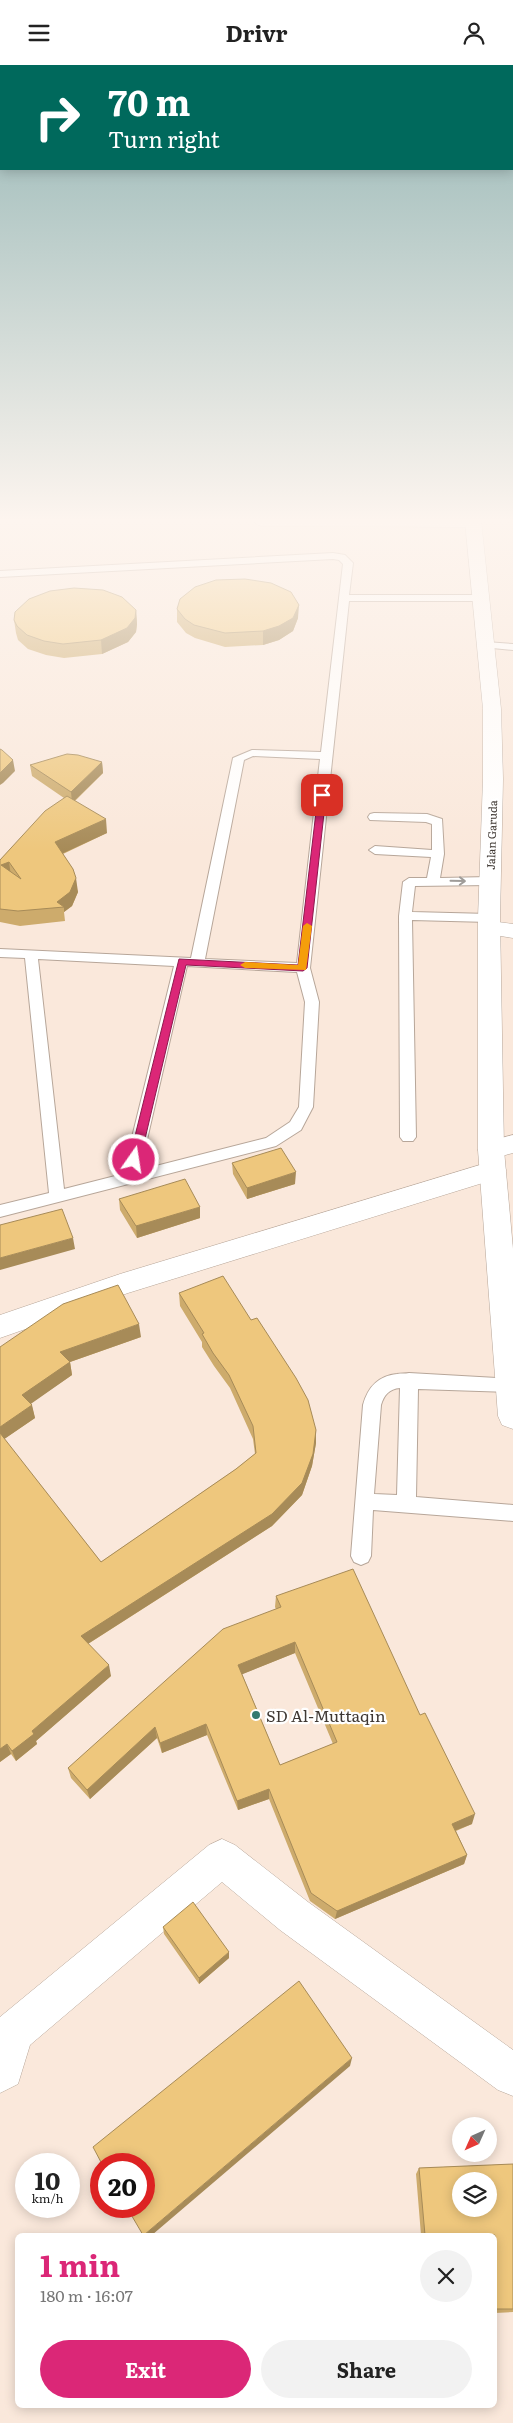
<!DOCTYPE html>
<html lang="en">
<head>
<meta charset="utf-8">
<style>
  body { margin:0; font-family:Literata,serif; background:#f2f2f2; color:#222; height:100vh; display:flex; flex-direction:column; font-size:19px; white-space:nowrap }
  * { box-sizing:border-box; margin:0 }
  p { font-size:16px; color:#767676 }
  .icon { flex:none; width:28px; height:28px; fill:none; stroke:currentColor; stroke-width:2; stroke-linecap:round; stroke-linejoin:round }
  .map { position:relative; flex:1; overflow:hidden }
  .sheet { position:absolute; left:15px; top:2168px; width:482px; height:175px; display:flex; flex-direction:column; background:#fff; border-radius:8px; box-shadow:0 2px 12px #0003 }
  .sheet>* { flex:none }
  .banner { position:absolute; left:0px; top:0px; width:514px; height:105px; box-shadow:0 2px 12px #0003; background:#00695c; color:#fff; overflow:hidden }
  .needle { width:32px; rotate:225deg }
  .fabs { position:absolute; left:452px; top:2052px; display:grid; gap:10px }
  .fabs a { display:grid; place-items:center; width:45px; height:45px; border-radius:50%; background:#fff; box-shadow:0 2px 12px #0003; font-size:25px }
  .speed { position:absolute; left:15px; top:2088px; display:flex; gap:10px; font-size:25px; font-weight:700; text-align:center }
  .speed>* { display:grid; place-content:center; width:65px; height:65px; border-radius:50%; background:#fff; box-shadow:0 2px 12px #0003; line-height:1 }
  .speed small { font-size:12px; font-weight:400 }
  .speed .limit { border:8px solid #d22; background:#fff; color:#111 }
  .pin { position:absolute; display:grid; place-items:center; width:42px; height:42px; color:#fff; margin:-21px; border-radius:10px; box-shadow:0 2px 8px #0006 }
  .me { position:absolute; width:55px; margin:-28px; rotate:13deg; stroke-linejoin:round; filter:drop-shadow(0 0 4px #0008) }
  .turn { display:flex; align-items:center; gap:18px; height:105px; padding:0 25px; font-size:22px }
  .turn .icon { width:65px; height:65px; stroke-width:2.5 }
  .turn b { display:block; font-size:35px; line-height:42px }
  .round { display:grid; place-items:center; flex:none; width:52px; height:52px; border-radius:26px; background:#f2f2f2 }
  .head { display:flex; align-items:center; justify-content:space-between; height:85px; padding:0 25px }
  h1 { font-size:30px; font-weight:700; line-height:38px; color:#db2777 }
  .primary-button { display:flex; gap:10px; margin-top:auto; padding:10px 25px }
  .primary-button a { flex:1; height:58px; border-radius:30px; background:#db2777; color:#fff; font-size:20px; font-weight:700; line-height:58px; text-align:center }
  .primary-button a+a { background:#f2f2f2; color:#222 }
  header { display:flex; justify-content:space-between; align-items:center; height:65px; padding:0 25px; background:#fff; font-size:22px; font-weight:700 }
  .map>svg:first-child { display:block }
</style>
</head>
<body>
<header><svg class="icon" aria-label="menu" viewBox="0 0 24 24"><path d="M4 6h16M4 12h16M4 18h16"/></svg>Drivr<svg class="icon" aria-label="person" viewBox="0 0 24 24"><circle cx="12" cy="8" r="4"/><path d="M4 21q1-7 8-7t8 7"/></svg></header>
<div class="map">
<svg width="513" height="2358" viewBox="0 0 513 2358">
  <rect width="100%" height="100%" fill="#fae8db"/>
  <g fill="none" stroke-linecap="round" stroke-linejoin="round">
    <defs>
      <path id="service" d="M 333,488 L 345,490 L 353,498 L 349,530 L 482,530 L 487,533 L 482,536 L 349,536 L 310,903 L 319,937 L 313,1042 L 301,1065 L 276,1081 L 0,1152 L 0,1140 L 49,1128 L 25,893 L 0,892 L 0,884 L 191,893 L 233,693 L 252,685 L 321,687 L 343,499 L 339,495 L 333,494 L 0,512 L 0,506 ZM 253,691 L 320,694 L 297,898 L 205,894 L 244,695 ZM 38,894 L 174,901 L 123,1109 L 64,1124 ZM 187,901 L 297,907 L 305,937 L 299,1042 L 290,1057 L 266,1073 L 140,1105 Z
        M 486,577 L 513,579 L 513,585 L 482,582 L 482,578 Z
        M 374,748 L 427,749 L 442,754 L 444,789 L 440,813 L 490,812 L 496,816 L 490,820 L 415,821 L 412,847 L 489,849 L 496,853 L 489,857 L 412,855 L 416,1072 L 413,1076 L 403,1076 L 400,1072 L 399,851 L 403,817 L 409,813 L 427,813 L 431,792 L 375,789 L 369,785 L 375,781 L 432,785 L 432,759 L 426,757 L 370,755 L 368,752 L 370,749 Z
        M 409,1308 L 513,1314 L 513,1326 L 510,1327 L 418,1324 L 416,1432 L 513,1440 L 513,1456 L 373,1445 L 371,1491 L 368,1497 L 361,1500 L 354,1497 L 351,1491 L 363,1340 C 368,1322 378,1311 397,1309 C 401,1308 405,1309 409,1308 ZM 400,1323 L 397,1430 L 374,1429 L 381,1340 C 384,1330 389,1324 400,1323 Z"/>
      <path id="minor" d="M 254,455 L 479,455 L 481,457 L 473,462 L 261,461 L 256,459 Z
        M 490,856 L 513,859 L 513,873 L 482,868 L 479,863 L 482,858 Z
        M 493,1096 L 502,1098 L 506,1105 L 502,1112 L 128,1228 L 0,1273 L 0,1250 L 120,1209 Z
        M 222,1774 L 235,1780 L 308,1837 L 513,1985 L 513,2031 L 498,2025 L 280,1865 L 222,1817 L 30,1980 L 18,2019 L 0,2028 L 0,1952 L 209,1780 Z"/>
      <path id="secondary" d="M 513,1070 L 513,1088 L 491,1094 L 482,1092 L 478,1085 L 482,1078 Z"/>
      <path id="primary" d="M 465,455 L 481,455 L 501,644 L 503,714 L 500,853 L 504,1085 L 513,1184 L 513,1364 L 502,1360 L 498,1351 L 478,1085 L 478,853 L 483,714 L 483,644 Z"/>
    </defs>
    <use href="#service" stroke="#b7a699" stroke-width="2"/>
    <use href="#minor" stroke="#b7a699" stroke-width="1"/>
    <use href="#secondary" stroke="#b7a699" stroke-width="1"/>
    <use href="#primary" stroke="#b7a699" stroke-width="1"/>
    <use href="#service" fill="#fff" fill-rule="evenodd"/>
    <use href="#minor" fill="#fff" fill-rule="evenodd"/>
    <use href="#secondary" fill="#fff" fill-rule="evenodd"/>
    <use href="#primary" fill="#fff" fill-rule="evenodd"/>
  </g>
  <path fill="#cdab6c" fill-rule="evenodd" d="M 177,544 L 298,553 L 293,566 L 279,575 L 263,580 L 225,582 L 195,573 L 186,568 L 177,557 Z
    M 136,545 L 137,559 L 136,567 L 128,577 L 102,589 L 64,593 L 46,590 L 28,584 L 18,575 L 16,568 L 14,555 Z
    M 102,697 L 103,708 L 75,736 L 107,768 L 63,789 L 78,827 L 72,841 L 64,847 L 65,856 L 20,861 L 0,857 L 0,795 L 64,733 L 32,711 L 30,700 Z
    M 232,1098 L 295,1119 L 247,1134 L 233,1109 Z
    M 119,1134 L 200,1153 L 137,1173 L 120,1145 Z
    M 179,1228 L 316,1365 L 316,1378 L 312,1401 L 302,1430 L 272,1461 L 88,1579 L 111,1611 L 36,1676 L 37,1679 L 16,1696 L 11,1689 L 0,1697 L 0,1282 L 141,1272 L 70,1297 L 72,1310 L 31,1338 L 35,1353 L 4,1374 L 101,1497 L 236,1404 L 255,1389 L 253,1374 L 230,1323 L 214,1301 L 202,1282 L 202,1277 L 180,1241 Z
    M 276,1531 L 420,1650 L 472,1759 L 456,1766 L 467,1790 L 464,1799 L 335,1854 L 310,1836 L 269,1734 L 238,1745 L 207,1670 L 162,1688 L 157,1673 L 90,1734 L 71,1713 L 68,1703 L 276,1544 L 275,1542 ZM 295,1588 L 333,1679 L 280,1700 L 242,1609 Z
    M 163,1862 L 229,1893 L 199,1919 L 164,1869 Z
    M 513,2099 L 513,2247 L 495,2248 L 495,2170 L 421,2170 L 416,2109 L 419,2103 Z"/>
  <path fill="#a78b58" d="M 299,540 L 298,553 L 293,566 L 279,575 L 263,580 L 263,566 Z
    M 136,545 L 137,559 L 136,567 L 128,577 L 102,589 L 101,575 Z
    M 13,695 L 15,706 L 3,718 L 0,720 L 0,708 Z
    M 102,697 L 103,708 L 72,738 L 71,727 Z
    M 106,754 L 107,768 L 57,791 L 55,777 Z
    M 9,797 L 11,811 L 1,800 Z
    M 76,813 L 78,827 L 72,841 L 64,847 L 64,842 L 57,837 Z
    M 296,1107 L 295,1119 L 247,1134 L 247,1123 Z
    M 200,1142 L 200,1153 L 137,1173 L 136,1161 Z
    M 73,1173 L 75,1184 L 0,1205 L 0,1193 Z
    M 139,1259 L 141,1272 L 70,1297 L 72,1310 L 25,1343 L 22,1330 L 60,1287 Z
    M 32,1340 L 35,1353 L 0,1377 L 0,1362 Z
    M 316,1365 L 316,1378 L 312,1401 L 302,1430 L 272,1461 L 83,1582 L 81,1571 Z
    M 295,1577 L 295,1588 L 238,1611 L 238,1600 Z
    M 109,1600 L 111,1611 L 36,1676 L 37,1679 L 16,1696 L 12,1686 L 32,1666 Z
    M 206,1659 L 207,1670 L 162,1688 L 160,1678 Z
    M 155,1662 L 157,1673 L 90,1734 L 87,1725 Z
    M 7,1679 L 11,1689 L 0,1697 L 0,1684 Z
    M 269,1724 L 269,1734 L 238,1745 L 237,1736 Z
    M 475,1749 L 472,1759 L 449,1768 L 452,1759 Z
    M 467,1790 L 464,1799 L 335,1854 L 337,1846 Z
    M 229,1887 L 229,1893 L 199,1919 L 199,1913 Z
    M 352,1993 L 350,2001 L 152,2170 L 144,2170 Z"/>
  <path fill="#eec77d" stroke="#a78b58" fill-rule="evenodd" d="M 245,514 L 271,518 L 291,527 L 299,540 L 293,553 L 279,561 L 263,566 L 225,568 L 194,560 L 185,554 L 177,544 L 180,534 L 195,522 L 216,515 Z
    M 74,523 L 103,525 L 122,532 L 136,545 L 135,553 L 127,563 L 101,575 L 63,579 L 44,576 L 27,570 L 17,561 L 14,555 L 15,547 L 29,534 L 50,526 Z
    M 0,684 L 2,685 L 13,695 L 0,708 Z
    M 67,689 L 78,690 L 102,697 L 71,727 L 30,700 Z
    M 67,731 L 106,754 L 55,777 L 73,804 L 76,813 L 70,827 L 57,837 L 64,842 L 18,846 L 0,844 L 0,795 L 45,746 ZM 9,797 L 21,814 L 1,800 Z
    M 281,1083 L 296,1107 L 247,1123 L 232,1098 Z
    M 185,1114 L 200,1142 L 136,1161 L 119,1134 Z
    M 62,1144 L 73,1173 L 0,1193 L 0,1160 Z
    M 223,1211 L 251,1255 L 257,1253 L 296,1313 L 308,1335 L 316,1365 L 313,1389 L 302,1418 L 272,1449 L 81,1571 L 109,1600 L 32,1666 L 34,1669 L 12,1686 L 7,1679 L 0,1684 L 0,1368 L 101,1497 L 236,1404 L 256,1388 L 253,1361 L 229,1310 L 213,1288 L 202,1269 L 204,1268 L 179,1228 Z
    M 118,1220 L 139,1259 L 60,1287 L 70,1297 L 22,1330 L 32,1340 L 0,1362 L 0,1282 L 63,1239 Z
    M 353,1504 L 420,1650 L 425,1648 L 475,1749 L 452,1759 L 467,1790 L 337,1846 L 311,1828 L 269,1724 L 237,1736 L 206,1659 L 160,1678 L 155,1662 L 87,1725 L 68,1703 L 223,1564 L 281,1542 L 276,1531 ZM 295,1577 L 337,1677 L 280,1700 L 238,1600 Z
    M 193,1837 L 229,1887 L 199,1913 L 163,1862 Z
    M 299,1916 L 352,1993 L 144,2170 L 143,2170 L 126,2141 L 144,2141 L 144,2099 L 102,2099 L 93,2082 Z
    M 513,2099 L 513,2244 L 495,2244 L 495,2170 L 425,2170 L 419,2103 ZM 461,2116 L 489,2116 L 489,2144 L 461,2144 Z"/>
  <defs><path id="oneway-shaft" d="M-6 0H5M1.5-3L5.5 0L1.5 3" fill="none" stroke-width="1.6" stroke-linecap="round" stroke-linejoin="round" transform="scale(1.25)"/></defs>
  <use stroke="#9f9c99" href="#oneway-shaft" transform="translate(458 816) rotate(1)"/>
  <linearGradient id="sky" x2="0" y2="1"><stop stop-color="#95b6b5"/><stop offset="0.58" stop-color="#fdf5ef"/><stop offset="1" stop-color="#fdf5ef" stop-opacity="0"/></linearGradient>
  <rect width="513" height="785" fill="url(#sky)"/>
  <path fill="#db2777" stroke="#8e194d" d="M 322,727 L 326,730 L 307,903 L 303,906 L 186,900 L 140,1095 L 138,1098 L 130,1098 L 129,1095 L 179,894 L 298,900 L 318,730 Z"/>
  <path fill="#f59e0b" d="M 307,858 L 312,861 L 306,905 L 245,903 L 240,900 L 245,897 L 298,900 L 303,861 Z"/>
  <circle fill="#337a70" stroke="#fff" stroke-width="2" cx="256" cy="1650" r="5"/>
  <g text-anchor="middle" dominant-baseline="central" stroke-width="4.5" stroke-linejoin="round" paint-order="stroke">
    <g font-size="11" fill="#3f3833" stroke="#fff">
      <text transform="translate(491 770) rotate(-88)">Jalan Garuda</text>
    </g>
    <g font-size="16" fill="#3f3833" stroke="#fff" text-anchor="start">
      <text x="266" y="1650">SD Al-Muttaqin</text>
    </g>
  </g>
</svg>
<div class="fabs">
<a><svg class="needle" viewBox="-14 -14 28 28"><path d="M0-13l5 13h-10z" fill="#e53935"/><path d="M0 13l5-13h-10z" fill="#767676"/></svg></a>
<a><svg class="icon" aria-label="layers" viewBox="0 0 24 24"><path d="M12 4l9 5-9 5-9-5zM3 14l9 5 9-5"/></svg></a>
</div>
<div class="speed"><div>10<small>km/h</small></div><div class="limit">20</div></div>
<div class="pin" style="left:322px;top:730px;background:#d93025"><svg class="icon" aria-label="arrive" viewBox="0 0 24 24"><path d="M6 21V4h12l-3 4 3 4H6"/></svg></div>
<svg class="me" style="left:134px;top:1095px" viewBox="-20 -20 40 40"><circle r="17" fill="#db2777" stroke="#fff" stroke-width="3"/><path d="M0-11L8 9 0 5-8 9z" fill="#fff"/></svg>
<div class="banner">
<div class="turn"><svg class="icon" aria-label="right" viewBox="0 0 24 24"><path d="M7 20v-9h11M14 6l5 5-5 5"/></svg><div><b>70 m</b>Turn right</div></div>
</div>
<section class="sheet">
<div class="head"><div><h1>1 min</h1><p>180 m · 16:07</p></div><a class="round"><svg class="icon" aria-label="close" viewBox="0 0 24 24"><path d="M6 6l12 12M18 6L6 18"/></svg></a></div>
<div class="primary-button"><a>Exit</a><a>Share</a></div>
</section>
</div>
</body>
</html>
